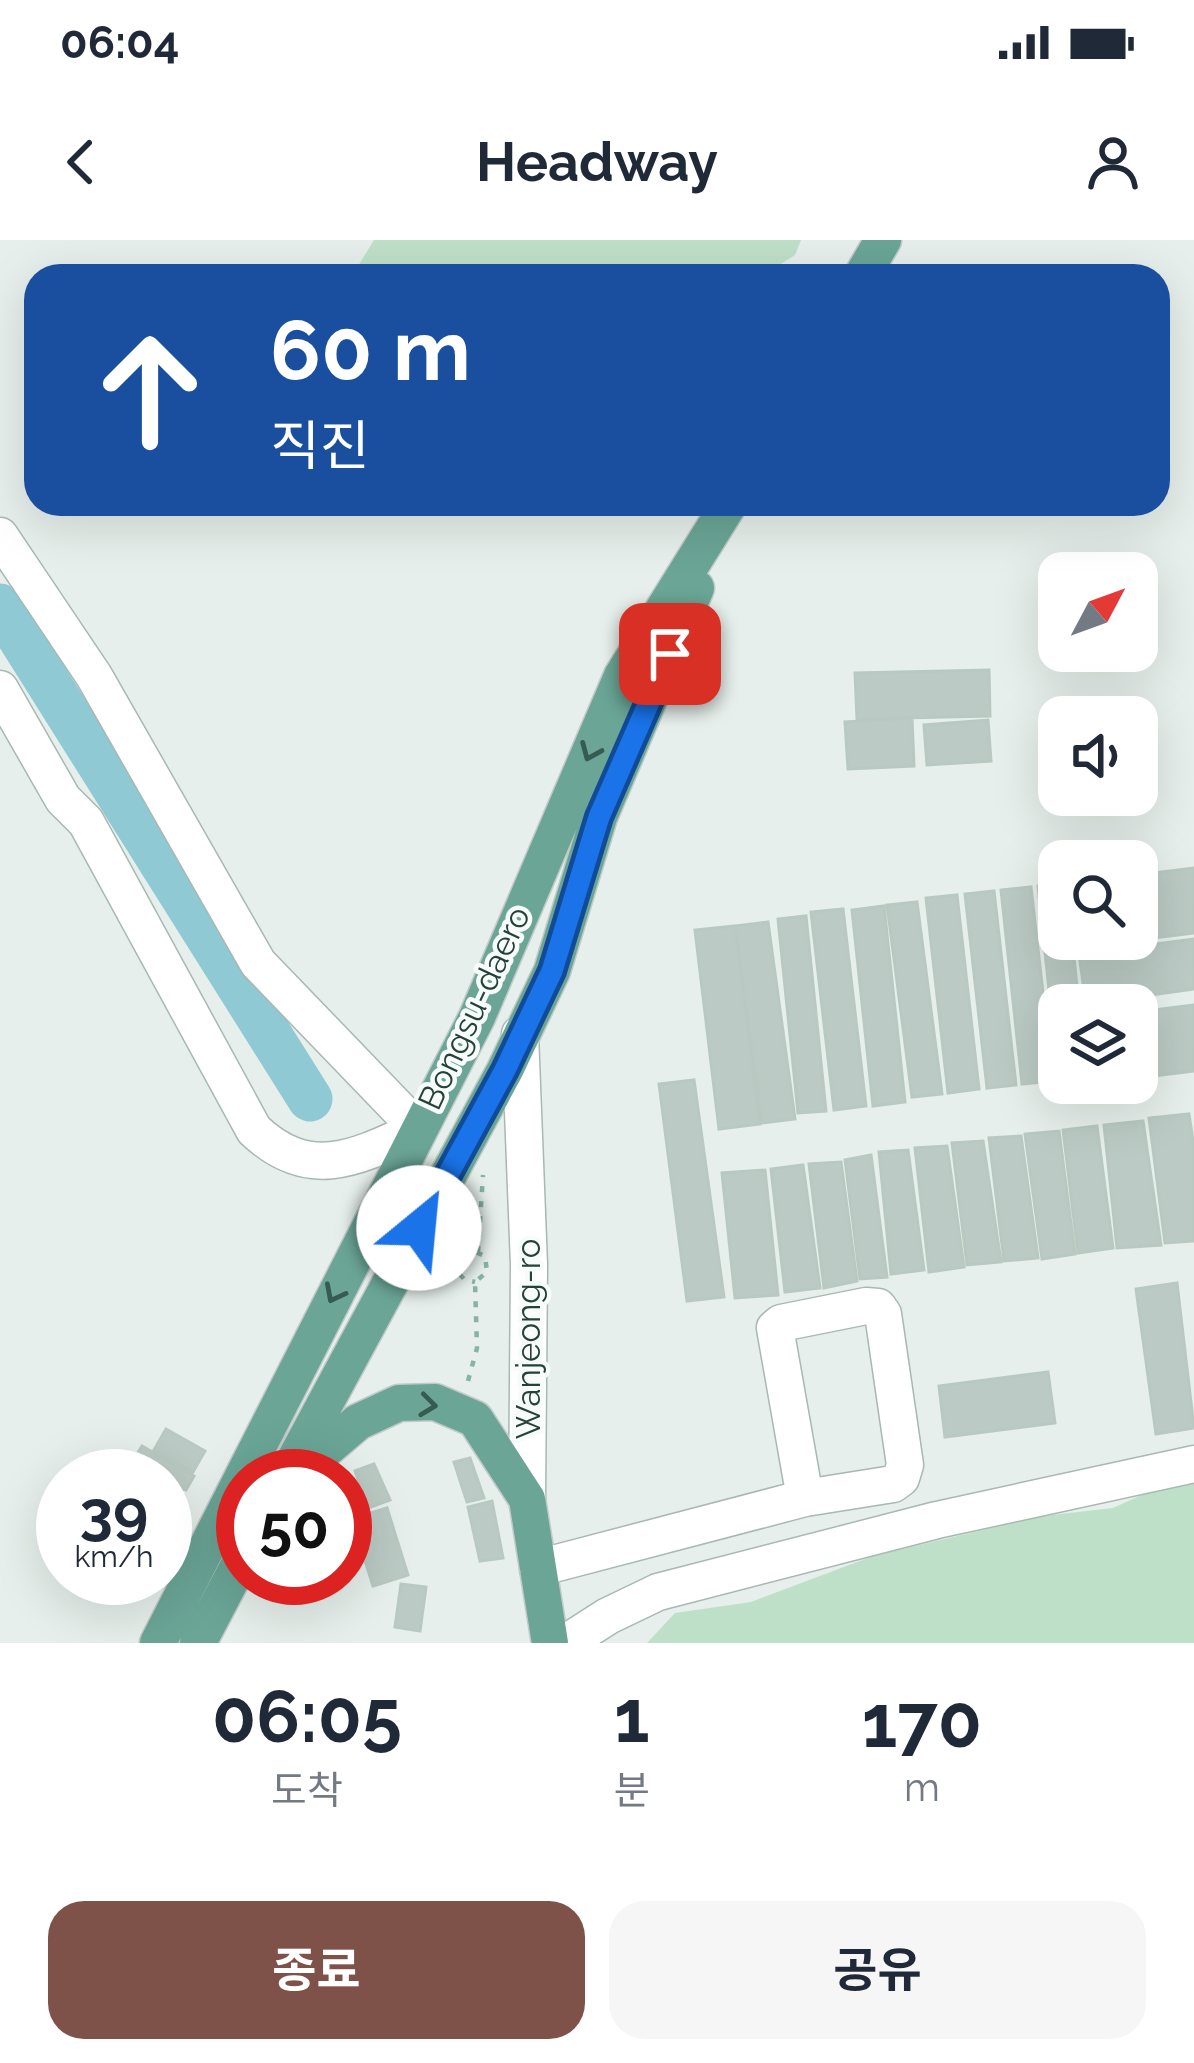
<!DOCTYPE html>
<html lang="ko">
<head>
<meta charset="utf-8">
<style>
  body { margin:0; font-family:Raleway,"Noto Sans KR",sans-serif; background:#f6f6f7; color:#1f2937; height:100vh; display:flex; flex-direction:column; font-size:45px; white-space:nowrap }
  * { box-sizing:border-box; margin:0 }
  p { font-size:39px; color:#747a83 }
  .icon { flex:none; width:66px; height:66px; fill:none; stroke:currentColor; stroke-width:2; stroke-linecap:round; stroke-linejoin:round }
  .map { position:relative; height:1403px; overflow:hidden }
  .side { display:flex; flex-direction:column; background:#fff; flex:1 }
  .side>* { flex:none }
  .top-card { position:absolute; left:24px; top:24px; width:1146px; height:252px; border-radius:36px; box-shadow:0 12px 48px #0002; background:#1a4fa0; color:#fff; overflow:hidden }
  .needle { width:78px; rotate:49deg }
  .fabs { position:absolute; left:1038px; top:312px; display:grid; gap:24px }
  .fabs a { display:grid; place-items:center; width:120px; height:120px; border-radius:24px; background:#fff; box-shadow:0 12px 48px #0002; font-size:60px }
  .speed { position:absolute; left:36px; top:1209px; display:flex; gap:24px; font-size:60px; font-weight:700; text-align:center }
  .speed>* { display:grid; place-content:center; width:156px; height:156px; border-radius:50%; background:#fff; box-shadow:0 12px 48px #0002; line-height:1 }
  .speed small { font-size:30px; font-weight:400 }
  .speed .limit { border:18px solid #d22; background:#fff; color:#111 }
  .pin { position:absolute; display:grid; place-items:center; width:102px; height:102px; color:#fff; margin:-51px; border-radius:24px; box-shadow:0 6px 18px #0006 }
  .me { position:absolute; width:132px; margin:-66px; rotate:28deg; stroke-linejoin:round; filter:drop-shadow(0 0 9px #0008) }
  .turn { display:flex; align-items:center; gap:42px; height:252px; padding:0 48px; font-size:54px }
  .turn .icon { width:156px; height:156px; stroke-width:2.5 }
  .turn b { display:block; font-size:84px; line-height:102px }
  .eta { display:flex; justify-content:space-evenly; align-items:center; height:204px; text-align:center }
  .eta b { font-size:72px; font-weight:700; line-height:84px }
  .cta { display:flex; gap:24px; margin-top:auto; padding:24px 48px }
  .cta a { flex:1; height:138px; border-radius:36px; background:#7f5249; color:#fff; font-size:48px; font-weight:700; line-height:138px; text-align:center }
  .cta a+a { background:#f6f6f7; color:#1f2937 }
  .status { display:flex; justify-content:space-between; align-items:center; height:84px; padding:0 60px; background:#fff; direction:ltr }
  .status svg { height:33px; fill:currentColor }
  header { display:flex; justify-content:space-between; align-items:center; height:156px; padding:0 48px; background:#fff; font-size:54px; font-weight:700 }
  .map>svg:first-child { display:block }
</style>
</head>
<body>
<div class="status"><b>06:04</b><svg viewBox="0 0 49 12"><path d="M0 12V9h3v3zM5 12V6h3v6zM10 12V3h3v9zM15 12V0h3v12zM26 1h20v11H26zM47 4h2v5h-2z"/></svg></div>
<header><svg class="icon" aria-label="back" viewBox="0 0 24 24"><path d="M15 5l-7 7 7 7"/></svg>Headway<svg class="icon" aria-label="person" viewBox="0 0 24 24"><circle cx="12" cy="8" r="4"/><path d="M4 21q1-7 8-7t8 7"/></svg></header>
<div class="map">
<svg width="1194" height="1403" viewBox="0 0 1194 1403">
  <rect width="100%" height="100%" fill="#e6efeb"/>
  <path fill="#bfe0c8" d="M 374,0 L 801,0 L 795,15 L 762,36 L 352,36 Z
    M 1194,1239 L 1194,1403 L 647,1403 L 675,1373 L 751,1362 L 873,1316 L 1042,1276 L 1113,1268 L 1157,1248 Z"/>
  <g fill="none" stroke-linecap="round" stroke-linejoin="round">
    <path stroke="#8ec9d4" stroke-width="45" d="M 0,366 L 310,859"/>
  </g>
  <path fill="#bbcac4" stroke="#b8c9c2" stroke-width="3" d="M 989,430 L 990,476 L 857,479 L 855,433 Z
    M 912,478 L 914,526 L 848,529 L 845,482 Z
    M 988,480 L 991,521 L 927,525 L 924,485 Z
    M 1194,628 L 1194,693 L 1079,707 L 1078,699 L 1137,699 L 1137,635 Z
    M 1059,643 L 1059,699 L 1072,699 L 1079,765 L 1059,765 L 1059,843 L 1070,843 L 1059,844 L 1038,646 Z
    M 1031,647 L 1053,841 L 1022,844 L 1001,650 Z
    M 994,651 L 1016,845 L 987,848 L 965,654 Z
    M 957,655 L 979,849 L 948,853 L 926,658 Z
    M 917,662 L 942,854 L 912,857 L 887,665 Z
    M 884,666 L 905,862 L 873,866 L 852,670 Z
    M 843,669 L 866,866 L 834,870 L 811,672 Z
    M 806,676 L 826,871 L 798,873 L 778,679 Z
    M 768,682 L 795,879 L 762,883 L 735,686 Z
    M 735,686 L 760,884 L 719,889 L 695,690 Z
    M 1194,699 L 1194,749 L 1086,764 L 1079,714 Z
    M 1194,765 L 1194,831 L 1137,838 L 1137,772 Z
    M 694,840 L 724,1057 L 687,1061 L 659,844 Z
    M 1189,874 L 1194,907 L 1194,1001 L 1165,1003 L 1149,878 Z
    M 1143,881 L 1161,1005 L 1117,1008 L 1104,885 Z
    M 1097,886 L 1113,1008 L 1078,1013 L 1063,890 Z
    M 1059,891 L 1075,1014 L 1042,1019 L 1025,894 Z
    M 1021,896 L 1038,1018 L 1004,1021 L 989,898 Z
    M 983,901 L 1001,1022 L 967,1025 L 952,903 Z
    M 947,906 L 964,1027 L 929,1032 L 915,908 Z
    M 908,910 L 924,1030 L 891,1034 L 879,912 Z
    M 871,915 L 887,1037 L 860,1039 L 845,920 Z
    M 841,922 L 857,1041 L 824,1048 L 809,924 Z
    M 803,925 L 820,1048 L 785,1052 L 771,929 Z
    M 765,930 L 778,1055 L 735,1058 L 722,933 Z
    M 1177,1043 L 1194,1188 L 1156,1194 L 1136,1049 Z
    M 1048,1132 L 1055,1183 L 945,1197 L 939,1146 Z
    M 166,1189 L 205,1211 L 193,1232 L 154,1210 Z
    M 142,1206 L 194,1236 L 186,1250 L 134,1219 Z
    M 470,1218 L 484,1258 L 467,1262 L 454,1222 Z
    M 374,1224 L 390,1260 L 368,1268 L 355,1231 Z
    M 165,1241 L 182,1250 L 167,1279 L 165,1278 Z
    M 492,1261 L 503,1318 L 480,1321 L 468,1267 Z
    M 387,1268 L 408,1335 L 373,1346 L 352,1279 Z
    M 401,1344 L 426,1347 L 420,1391 L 395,1387 Z"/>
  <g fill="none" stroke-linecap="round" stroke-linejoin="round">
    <defs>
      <path id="minor" d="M 0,296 L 94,436 L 258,723 L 418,889 C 358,917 310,943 254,890 L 86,582 L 63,559 L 0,449
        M 520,794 L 529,1025 L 527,1259
        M 538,1328 L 805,1258 L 893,1244 L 901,1238 L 905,1225 L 883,1074 L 878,1067 L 866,1066 L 781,1083 L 775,1088 L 805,1258
        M 566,1403 L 608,1376 L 658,1352 L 937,1280 L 1194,1224"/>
      <path id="major" d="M 862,36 L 883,0
        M 297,1234 L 358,1182 L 399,1163 L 435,1162 L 475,1179 L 527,1259 L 550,1403
        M 286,1236 L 505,830 L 552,731 L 599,577 L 696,348
        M 158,1403 L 477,777 L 622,436 L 729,264
        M 198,1403 L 243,1317"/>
    </defs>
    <use href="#minor" stroke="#a8b8b2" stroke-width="39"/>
    <use href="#major" stroke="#c2cac8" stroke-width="39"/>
    <path stroke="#86b3a5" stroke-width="4.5" stroke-dasharray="6 9" stroke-linecap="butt" d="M 478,1012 L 483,935
      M 468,1141 L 477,1108 L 475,1042 L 487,1032 L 485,1016 L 471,1010 L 457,1020 L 456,1030 L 464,1039 L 475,1042"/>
    <use href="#minor" stroke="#fff" stroke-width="36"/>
    <use href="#major" stroke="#6aa596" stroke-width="36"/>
  </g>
  <defs><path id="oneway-chevron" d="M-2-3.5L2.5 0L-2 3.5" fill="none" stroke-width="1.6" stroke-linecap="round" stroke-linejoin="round" transform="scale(3)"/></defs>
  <g stroke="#365b51">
    <use href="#oneway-chevron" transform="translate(590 512) rotate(113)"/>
    <use href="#oneway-chevron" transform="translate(334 1054) rotate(117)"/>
    <use href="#oneway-chevron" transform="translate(428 1165) rotate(7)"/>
  </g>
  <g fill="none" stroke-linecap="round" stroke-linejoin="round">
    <defs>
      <path id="route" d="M 419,988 L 505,830 L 552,731 L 599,577 L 670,414"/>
    </defs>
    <use href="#route" stroke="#114b97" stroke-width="30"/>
    <use href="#route" stroke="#1a73e8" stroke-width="21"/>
  </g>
  <g text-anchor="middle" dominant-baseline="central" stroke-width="9" stroke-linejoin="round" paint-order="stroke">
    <g font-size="33" fill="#24423a" stroke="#f7fbf9">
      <text transform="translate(474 768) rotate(-65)">Bongsu-daero</text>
      <text transform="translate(528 1099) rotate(-90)">Wanjeong-ro</text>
    </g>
  </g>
</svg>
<div class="fabs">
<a><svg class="needle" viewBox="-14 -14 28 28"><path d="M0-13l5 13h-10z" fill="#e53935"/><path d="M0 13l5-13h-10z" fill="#747a83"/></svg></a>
<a><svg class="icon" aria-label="sound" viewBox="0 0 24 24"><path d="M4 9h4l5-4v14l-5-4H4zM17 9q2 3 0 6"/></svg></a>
<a><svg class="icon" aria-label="search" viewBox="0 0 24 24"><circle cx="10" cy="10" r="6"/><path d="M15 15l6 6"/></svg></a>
<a><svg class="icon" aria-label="layers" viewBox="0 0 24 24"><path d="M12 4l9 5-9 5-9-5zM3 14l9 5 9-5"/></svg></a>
</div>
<div class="speed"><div>39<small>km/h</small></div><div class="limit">50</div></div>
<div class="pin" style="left:670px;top:414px;background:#d93025"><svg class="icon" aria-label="arrive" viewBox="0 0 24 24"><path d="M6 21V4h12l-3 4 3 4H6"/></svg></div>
<svg class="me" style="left:419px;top:988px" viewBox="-20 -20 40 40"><circle r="19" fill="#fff"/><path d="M0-13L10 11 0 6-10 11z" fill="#1a73e8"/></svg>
<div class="top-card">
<div class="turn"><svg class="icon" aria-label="ahead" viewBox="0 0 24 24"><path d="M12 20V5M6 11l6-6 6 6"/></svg><div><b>60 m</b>직진</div></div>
</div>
</div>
<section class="side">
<div class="eta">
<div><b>06:05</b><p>도착</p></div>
<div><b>1</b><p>분</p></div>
<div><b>170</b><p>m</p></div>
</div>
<div class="cta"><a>종료</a><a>공유</a></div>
</section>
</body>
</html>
